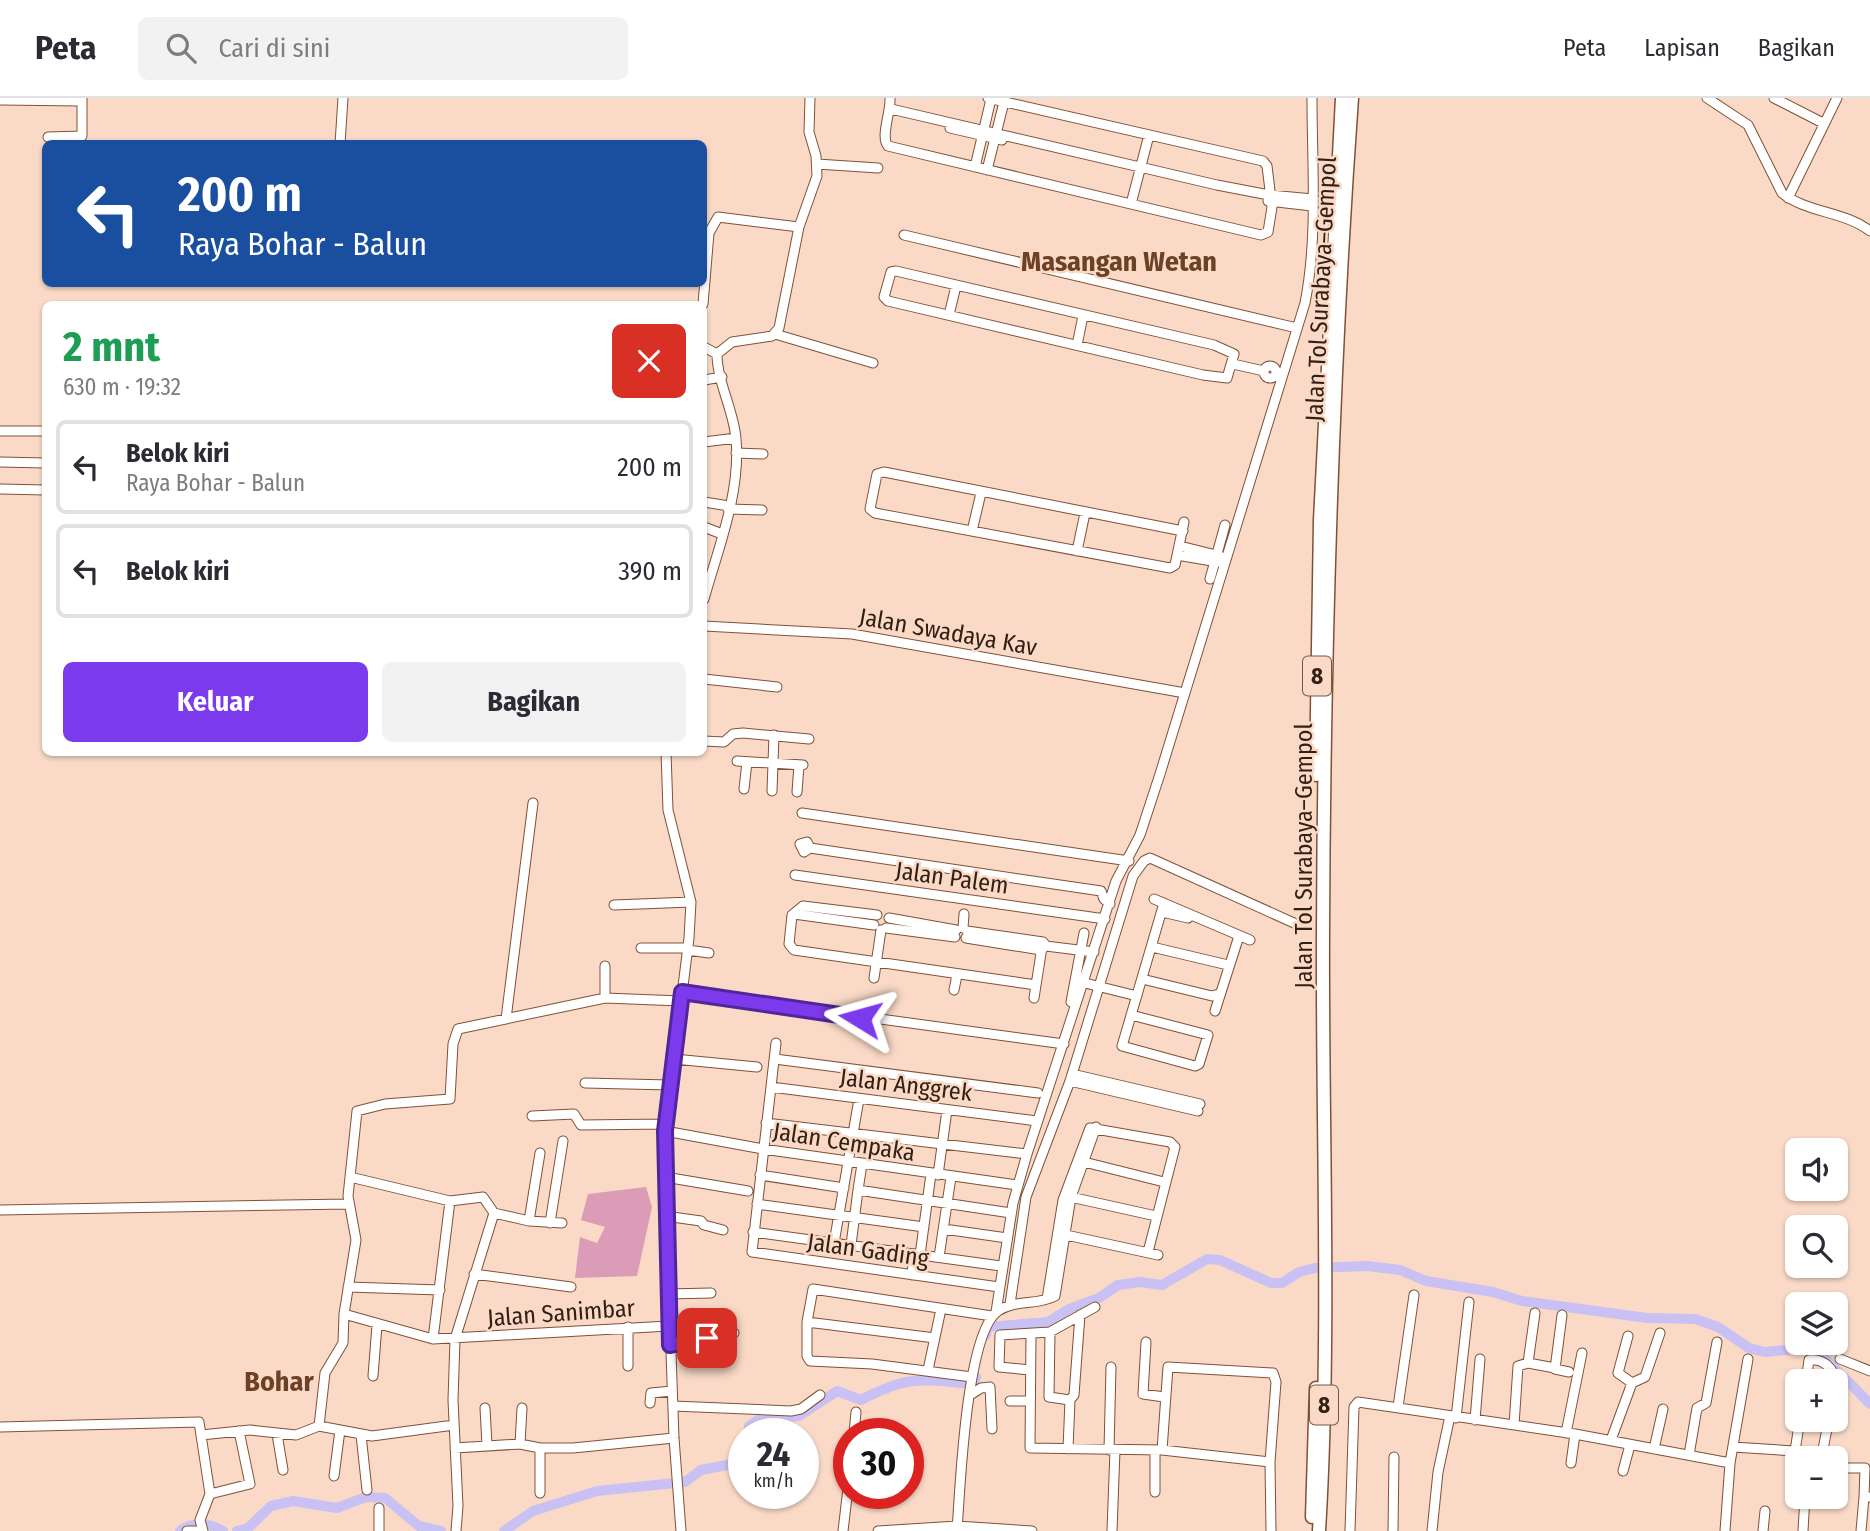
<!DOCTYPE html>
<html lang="id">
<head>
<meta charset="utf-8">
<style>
  body { margin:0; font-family:"Fira Sans Condensed",sans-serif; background:#f2f2f3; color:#2b2b33; height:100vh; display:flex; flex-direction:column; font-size:26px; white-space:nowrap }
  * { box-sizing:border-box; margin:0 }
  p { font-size:23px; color:#7c7c81 }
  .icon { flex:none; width:38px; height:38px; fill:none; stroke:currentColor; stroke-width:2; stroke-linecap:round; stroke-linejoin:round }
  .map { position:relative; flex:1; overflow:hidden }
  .side { position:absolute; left:42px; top:203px; width:665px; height:455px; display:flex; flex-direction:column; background:#fff; border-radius:10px; box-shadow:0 2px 5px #0004 }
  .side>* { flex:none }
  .hud { position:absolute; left:42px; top:42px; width:665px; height:147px; border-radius:10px; box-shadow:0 2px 5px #0004; background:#1a4fa0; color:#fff; overflow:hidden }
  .buttons { position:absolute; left:1785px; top:1040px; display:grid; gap:14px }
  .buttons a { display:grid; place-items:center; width:63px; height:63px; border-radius:10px; background:#fff; box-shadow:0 2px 5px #0004; font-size:35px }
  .speed { position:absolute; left:728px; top:1320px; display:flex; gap:14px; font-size:35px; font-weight:700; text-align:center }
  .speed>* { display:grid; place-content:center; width:91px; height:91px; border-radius:50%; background:#fff; box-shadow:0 2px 5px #0004; line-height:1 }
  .speed small { font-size:18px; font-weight:400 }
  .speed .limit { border:10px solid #d22; background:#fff; color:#111 }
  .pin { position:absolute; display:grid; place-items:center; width:60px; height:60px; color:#fff; margin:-30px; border-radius:14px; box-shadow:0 4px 10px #0006 }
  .me { position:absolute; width:77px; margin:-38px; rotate:278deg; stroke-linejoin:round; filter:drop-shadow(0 0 5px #0008) }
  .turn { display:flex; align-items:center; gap:24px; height:147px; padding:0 21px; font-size:32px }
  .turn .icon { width:91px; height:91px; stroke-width:2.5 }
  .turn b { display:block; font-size:49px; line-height:60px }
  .round { display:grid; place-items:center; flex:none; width:74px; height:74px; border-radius:10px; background:#f2f2f3 }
  .head { display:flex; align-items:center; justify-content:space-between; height:119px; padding:0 21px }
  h1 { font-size:42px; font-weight:700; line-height:52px; color:#1e9e55 }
  .cta { display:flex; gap:14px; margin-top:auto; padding:14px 21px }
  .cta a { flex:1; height:80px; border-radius:10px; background:#7c3aed; color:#fff; font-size:28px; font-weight:700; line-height:80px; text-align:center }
  .cta a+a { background:#f2f2f3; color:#2b2b33 }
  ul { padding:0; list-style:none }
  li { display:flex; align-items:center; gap:21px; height:94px; margin:0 14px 10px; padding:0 7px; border:4px solid #e1e1e2; border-radius:10px }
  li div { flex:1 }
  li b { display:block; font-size:26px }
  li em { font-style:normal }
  header { display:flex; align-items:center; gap:42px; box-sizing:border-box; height:98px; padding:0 35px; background:#fff; border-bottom:2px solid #e1e1e2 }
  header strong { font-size:33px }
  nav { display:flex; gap:38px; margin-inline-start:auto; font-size:24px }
  .search { width:490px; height:63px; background:#f2f2f3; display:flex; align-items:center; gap:18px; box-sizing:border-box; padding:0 24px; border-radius:10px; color:#7c7c81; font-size:26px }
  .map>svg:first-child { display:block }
</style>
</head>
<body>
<header>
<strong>Peta</strong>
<div class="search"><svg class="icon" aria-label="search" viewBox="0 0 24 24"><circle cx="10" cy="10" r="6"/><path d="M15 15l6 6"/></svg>Cari di sini</div>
<nav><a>Peta</a><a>Lapisan</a><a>Bagikan</a></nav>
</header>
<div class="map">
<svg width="1870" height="1433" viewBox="0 0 1870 1433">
  <rect width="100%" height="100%" fill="#fadac7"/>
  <path fill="#db9cb7" d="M 646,1089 L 652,1109 L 637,1178 L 575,1180 L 580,1139 L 597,1145 L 605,1129 L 581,1122 L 588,1096 Z"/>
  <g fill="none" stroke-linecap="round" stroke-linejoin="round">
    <path stroke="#c9c0f3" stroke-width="10" d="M 986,1237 L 987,1229 L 1048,1224 L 1069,1211 L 1099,1200 L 1118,1187 L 1140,1184 L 1162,1187 L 1207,1161 L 1220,1162 L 1271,1185 L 1282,1185 L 1299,1174 L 1315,1170 L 1367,1168 L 1400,1172 L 1426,1183 L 1493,1194 L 1522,1203 L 1647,1220 L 1695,1221 L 1718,1229 L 1749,1250 L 1765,1254 L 1806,1250 L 1824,1259 L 1870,1306
      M 749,1335 L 749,1328 L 759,1321 L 799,1318 L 837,1293 L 861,1302 C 911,1276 921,1282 974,1286 L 976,1279
      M 180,1433 C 192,1423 210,1425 223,1433
      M 237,1433 L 248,1430 L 271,1408 L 293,1403 L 337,1410 L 366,1399 L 385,1400 L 419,1428 L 441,1433
      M 504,1433 L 533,1413 L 597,1393 L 685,1384 L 701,1372 L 742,1364 L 744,1360"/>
    <defs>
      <path id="minor" d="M 890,0 C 891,14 880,39 888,48 L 1261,137 L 1268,134 L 1272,109 L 1267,68 L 1263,63 L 988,0
        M 1707,0 L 1748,27 L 1782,95 C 1807,115 1844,113 1870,133
        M 1774,0 L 1823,25
        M 0,2 L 82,3
        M 891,11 L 1217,87 L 1269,97 L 1313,101
        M 950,30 L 1002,42
        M 48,39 L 82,38 L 82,0
        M 340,46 L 343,0
        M 817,66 L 878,70
        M 975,69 L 991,1
        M 987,72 L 1004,4
        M 1788,100 L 1837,0
        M 1268,103 L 1312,108
        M 1131,106 L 1149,37
        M 904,137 L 1297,230
        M 896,173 L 1214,247 L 1234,256 L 1227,280 L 1203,277 L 888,203 L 884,199 L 891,174 Z
        M 703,206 L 709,135 L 718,119 L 799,129
        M 949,217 L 956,188
        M 775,236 L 873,265
        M 1077,247 L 1083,218
        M 704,249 L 717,256
        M 1233,266 L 1264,273
        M1264 274a6 6 0 1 1 12 0a6 6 0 1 1-12 0Z
        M 704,282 L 722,279
        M 0,333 L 46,333
        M 704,344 L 736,340
        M 736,355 L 763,356
        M 0,364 L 46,365
        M 0,391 L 46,392
        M 704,404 L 729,408
        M 728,411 L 762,412
        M 704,429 L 722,436
        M 972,433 L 981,395
        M 1183,433 L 884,374 L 877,376 L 870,411 L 875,415 L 1170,470 L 1175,467 L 1184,424
        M 1180,448 L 1220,458
        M 1077,453 L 1085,415
        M 1177,457 L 1218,464
        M 1210,481 L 1225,427
        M 704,501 C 718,451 741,394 736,341 C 734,313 717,284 717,256 L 732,244 L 772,238 L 779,230 L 799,129 L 817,78 L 816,58 L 809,34 L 810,0
        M 704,528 L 852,536 L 1185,595
        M 704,581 L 777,589
        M 704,643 L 724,644 L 733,636 L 743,635 L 809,641
        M 666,654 L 668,712 L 691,804 L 689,840 L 665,1033 L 665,1082 L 674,1340 L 681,1433
        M 737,663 L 803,667
        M 744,691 L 747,664
        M 772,693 L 774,637
        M 797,694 L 799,667
        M 802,715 L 1129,763
        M 810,750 L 807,744 L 800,746 L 804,754 L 810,750 L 1101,793 L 1104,801 L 1110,806
        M 795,777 L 1105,821
        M 1154,801 L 1250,842
        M 614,807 L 691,804
        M 1162,814 L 1188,820
        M 794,816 L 874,827
        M 877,817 L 803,808 L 792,817 L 789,846 L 794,852 L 1036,887
        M 889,820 L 956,832
        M 886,830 L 955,839
        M 963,830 L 964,816
        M 967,833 L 1043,844 L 1046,848
        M 966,840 L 1041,852 L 1046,848 L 1094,854
        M 1152,849 L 1228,867
        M 641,850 L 688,850
        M 688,852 L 709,855
        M 605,868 L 605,900
        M 874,880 L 881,832
        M 1142,881 L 1212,898 L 1219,896
        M 1085,885 L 1137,898
        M 954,892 L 957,877
        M 682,894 L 1064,946
        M 1034,900 L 1042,849
        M 1071,904 L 1084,835
        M 1215,913 L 1239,838
        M 1131,917 L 1208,937 L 1199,966 L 1195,968 L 1122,948 L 1164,805
        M 506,921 L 533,705
        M 776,945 L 752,1154 L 999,1189
        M 674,961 L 757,969
        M 775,961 L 1038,995
        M 1072,976 L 1200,1006
        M 1070,983 L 1198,1013
        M 585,985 L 670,987
        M 771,989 L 1037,1023
        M 532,1018 L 574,1016 L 581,1027 L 666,1026
        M 766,1025 L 1027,1056
        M 665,1033 L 763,1051 L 1017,1087
        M 1084,1064 L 1164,1084
        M 760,1077 L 844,1090
        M 938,1077 L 947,1012
        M 350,1079 L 450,1103 L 483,1099 L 494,1115
        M 665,1079 L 748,1093
        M 858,1092 L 862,1066
        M 1066,1098 L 1156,1118
        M 757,1106 L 924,1129
        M 0,1112 L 348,1106
        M 494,1115 L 529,1123 L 540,1055
        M 665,1118 L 701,1123 L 704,1127 L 723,1132
        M 529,1123 L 562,1125
        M 550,1125 L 563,1043
        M 944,1131 L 1007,1140
        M 753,1134 L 1001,1168
        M 1066,1137 L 1158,1157
        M 834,1145 L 859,1001
        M 851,1147 L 858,1092 L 1011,1115
        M 920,1157 L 931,1076
        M 939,1159 L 951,1079
        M 474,1176 L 571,1189
        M 912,1177 L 914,1156
        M 348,1189 L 440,1192
        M 667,1196 L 711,1195
        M 1047,1201 L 1063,1102 L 1090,1030 L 1170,1044 L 1175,1049 L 1148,1154
        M 1010,1206 L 1026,1099 L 1070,983 L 1133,778 L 1144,763 L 1150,760 L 1294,825
        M 996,1214 L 1013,1105 L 1027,1056 L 1116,783 L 1140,737 L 1160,676 L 1305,205 C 1318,139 1312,68 1312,0
        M 344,1216 L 433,1241 L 669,1228
        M 1562,1217 L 1555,1271 L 1569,1274
        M 807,1224 L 807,1258 L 810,1263 L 872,1266 L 972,1279
        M 628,1229 L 628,1268
        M 1050,1234 L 1049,1299 L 1070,1302
        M 1031,1236 L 1030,1350 L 1162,1352 L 1270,1364
        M 1628,1238 L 1618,1275 L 1632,1285
        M 935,1240 L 807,1224 L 813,1191 L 992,1218
        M 433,1241 L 450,1103
        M 1146,1244 L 1143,1296 L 1164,1299
        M 670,1247 L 734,1235
        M 1840,1261 L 1870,1273
        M 1528,1265 L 1555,1270
        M 928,1272 L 941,1211
        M 1030,1272 L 999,1269 L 1000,1237 L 1050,1234 L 1095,1209
        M 373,1278 L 377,1227
        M 1806,1283 L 1809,1262 C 1824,1260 1836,1272 1836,1287
        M 970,1297 L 981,1290 L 990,1289 L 992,1331
        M 1010,1303 L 1030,1303
        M 650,1305 L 651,1295 L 672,1293
        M 673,1308 L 791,1313 L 801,1311 L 820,1297
        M 1398,1309 L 1414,1197
        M 485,1310 L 487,1347
        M 1456,1320 L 1469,1204
        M 1475,1322 L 1480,1261
        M 1514,1327 L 1518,1268 L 1528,1265 L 1535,1215
        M 319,1328 L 372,1338 L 454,1327
        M 0,1329 L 199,1324 L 210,1396 L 200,1422 L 203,1433
        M 854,1335 L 856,1314
        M 1566,1335 L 1582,1255
        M 277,1336 L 283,1372
        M 201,1337 L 250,1332 L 296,1337 L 319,1328 L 325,1275 L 343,1245 L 344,1216 L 356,1142 L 348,1098 L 357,1013 L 385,1006 L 450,1001 L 453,946 L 458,931 L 605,900 L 681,903
        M 361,1337 L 367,1392
        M 1611,1342 L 1632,1285 L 1645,1279 L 1660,1235
        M 520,1346 L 522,1310
        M 1733,1349 L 1795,1353 L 1833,1360
        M 455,1350 L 520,1346 L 540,1350 L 573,1350 L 674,1340
        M 1068,1351 L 1070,1302 L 1074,1297 L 1080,1217
        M 1654,1351 L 1663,1311
        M 1109,1352 L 1111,1269
        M 1162,1352 L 1168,1269 L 1273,1275 L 1276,1284 L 1270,1364 L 1271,1433
        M 1795,1353 L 1800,1321
        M 1822,1356 L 1829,1321
        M 1689,1357 L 1697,1310 L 1706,1305 L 1717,1244
        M 1571,1365 L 1575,1336
        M 1836,1367 L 1839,1370 L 1865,1370 L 1864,1399
        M 1623,1373 L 1630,1347
        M 334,1378 L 340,1332
        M 1155,1394 L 1155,1352
        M 540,1395 L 540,1350
        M 210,1396 L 250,1386 L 239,1333
        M 187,1433 L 200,1433
        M 379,1433 L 379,1410
        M 456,1433 L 458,1408 L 453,1302 L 455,1241 L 494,1115
        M 843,1433 L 849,1382
        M 878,1433 L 957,1428 L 1032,1433
        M 957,1433 C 960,1391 966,1235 998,1213 C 1015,1201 1037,1208 1055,1198 L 1071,1099 L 1096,1029
        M 1112,1433 L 1115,1352
        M 1350,1433 L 1354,1309 L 1358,1304 L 1575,1336 L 1730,1365
        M 1393,1433 L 1394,1359
        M 1432,1433 L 1438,1374 L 1450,1318
        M 1725,1433 L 1730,1365 L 1748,1261
        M 1763,1433 L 1765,1413
        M 1803,1433 L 1805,1398
        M 1861,1433 L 1864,1399 L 1870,1399"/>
      <path id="highway" d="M 1316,677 L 1320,422 L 1342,0
        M 1312,1419 L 1316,1290
        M 1319,1433 C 1331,1234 1322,1034 1323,835 C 1324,557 1332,278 1352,0"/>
    </defs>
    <use href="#minor" stroke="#7e5236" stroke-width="11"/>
    <use href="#highway" stroke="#7e5236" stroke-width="15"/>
    <use href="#minor" stroke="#fff" stroke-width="9"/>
    <use href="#highway" stroke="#fff" stroke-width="12"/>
  </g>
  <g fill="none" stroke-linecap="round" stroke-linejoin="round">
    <defs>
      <path id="route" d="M 707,1240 L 670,1247 L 665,1033 L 682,894 L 860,920"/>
    </defs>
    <use href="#route" stroke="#51269a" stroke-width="18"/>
    <use href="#route" stroke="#7c3aed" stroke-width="12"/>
  </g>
  <g text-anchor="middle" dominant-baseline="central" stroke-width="5" stroke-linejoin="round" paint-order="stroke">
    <g fill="#fadac7" stroke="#6f584a" stroke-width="2">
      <rect x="1303" y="558.5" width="28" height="39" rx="5"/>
      <rect x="1310" y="1287.5" width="28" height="39" rx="5"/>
    </g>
    <g font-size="23" font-weight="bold" fill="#332014">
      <text x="1317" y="578">8</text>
      <text x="1324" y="1307">8</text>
    </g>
    <g font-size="24" fill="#332014" stroke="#fadac7">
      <text transform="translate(1321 191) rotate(-87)">Jalan Tol Surabaya–Gempol</text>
      <text transform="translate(948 534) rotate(10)">Jalan Swadaya Kav</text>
      <text transform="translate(1304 758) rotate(-90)">Jalan Tol Surabaya–Gempol</text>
      <text transform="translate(952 780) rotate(8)">Jalan Palem</text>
      <text transform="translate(906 987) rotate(7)">Jalan Anggrek</text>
      <text transform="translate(844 1044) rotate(9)">Jalan Cempaka</text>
      <text transform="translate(868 1152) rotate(8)">Jalan Gading</text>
      <text transform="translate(561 1215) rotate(-4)">Jalan Sanimbar</text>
    </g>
    <g font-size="28" font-weight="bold" fill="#6c4125" stroke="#fadac7">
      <text x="1119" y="163">Masangan Wetan</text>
      <text x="279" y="1283">Bohar</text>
    </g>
  </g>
</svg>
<div class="buttons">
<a><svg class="icon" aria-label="sound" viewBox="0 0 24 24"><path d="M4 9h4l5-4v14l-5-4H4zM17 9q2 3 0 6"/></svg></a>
<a><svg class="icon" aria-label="search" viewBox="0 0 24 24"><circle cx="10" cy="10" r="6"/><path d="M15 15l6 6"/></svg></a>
<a><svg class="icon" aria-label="layers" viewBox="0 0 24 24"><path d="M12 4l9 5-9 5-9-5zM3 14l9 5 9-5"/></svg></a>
<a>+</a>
<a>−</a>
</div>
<div class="speed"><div>24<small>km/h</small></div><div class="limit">30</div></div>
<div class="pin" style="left:707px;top:1240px;background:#d93025"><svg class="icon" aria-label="arrive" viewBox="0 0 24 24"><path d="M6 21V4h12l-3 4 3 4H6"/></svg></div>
<svg class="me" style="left:860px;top:920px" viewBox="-20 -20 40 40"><path d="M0-17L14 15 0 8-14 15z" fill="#7c3aed" stroke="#fff" stroke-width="4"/></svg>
<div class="hud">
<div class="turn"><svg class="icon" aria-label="left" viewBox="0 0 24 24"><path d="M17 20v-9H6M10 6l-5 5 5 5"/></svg><div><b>200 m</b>Raya Bohar - Balun</div></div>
</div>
<section class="side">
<div class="head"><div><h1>2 mnt</h1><p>630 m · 19:32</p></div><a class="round" style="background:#d93025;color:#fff"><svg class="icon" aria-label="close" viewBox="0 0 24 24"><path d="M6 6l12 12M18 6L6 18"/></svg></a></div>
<ul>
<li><svg class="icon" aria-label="left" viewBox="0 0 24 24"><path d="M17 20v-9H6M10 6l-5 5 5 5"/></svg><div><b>Belok kiri</b><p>Raya Bohar - Balun</p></div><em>200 m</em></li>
<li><svg class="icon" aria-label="left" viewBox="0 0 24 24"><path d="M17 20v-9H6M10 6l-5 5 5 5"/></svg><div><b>Belok kiri</b></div><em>390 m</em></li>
</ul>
<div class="cta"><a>Keluar</a><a>Bagikan</a></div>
</section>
</div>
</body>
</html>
